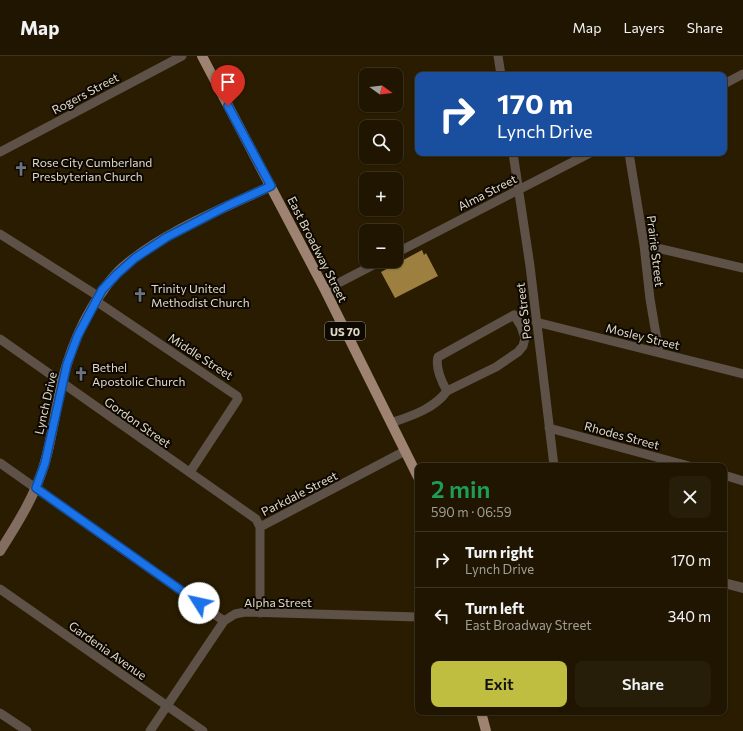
<!DOCTYPE html>
<html lang="en">
<head>
<meta charset="utf-8">
<style>
  body { margin:0; font-family:Commissioner,sans-serif; background:#271e0a; color:#f1f3f6; height:100vh; display:flex; flex-direction:column; font-size:15px; white-space:nowrap }
  * { box-sizing:border-box; margin:0 }
  p { font-size:13px; color:#a19f99 }
  .icon { flex:none; width:22px; height:22px; fill:none; stroke:currentColor; stroke-width:2; stroke-linecap:round; stroke-linejoin:round }
  .map { position:relative; flex:1; overflow:hidden }
  .drawer { position:absolute; left:415px; top:407px; width:312px; height:252px; display:flex; flex-direction:column; background:#1f1500; border-radius:8px; box-shadow:0 1px 3px #0004,0 0 0 1px #3c3422 }
  .drawer>* { flex:none }
  .top-card { position:absolute; left:415px; top:16px; width:312px; height:84px; border-radius:8px; box-shadow:0 1px 3px #0004,0 0 0 1px #3c3422; background:#1a4fa0; color:#fff; overflow:hidden }
  .needle { width:26px; rotate:105deg }
  .controls { position:absolute; left:359px; top:12px; display:grid; gap:8px }
  .controls a { display:grid; place-items:center; width:44px; height:44px; border-radius:8px; background:#1f1500; box-shadow:0 1px 3px #0004,0 0 0 1px #3c3422; font-size:20px }
  .pin { position:absolute; display:grid; place-items:center; width:34px; height:34px; color:#fff; margin:-41px -17px; border-radius:50% 50% 50% 0; rotate:-45deg; box-shadow:0 0 4px #0007 }
  .pin .icon { rotate:45deg }
  .me { position:absolute; width:44px; margin:-22px; rotate:305deg; stroke-linejoin:round; filter:drop-shadow(0 0 3px #0008) }
  .turn { display:flex; align-items:center; gap:14px; height:84px; padding:0 16px; font-size:18px }
  .turn .icon { width:52px; height:52px; stroke-width:2.5 }
  .turn b { display:block; font-size:28px; line-height:34px }
  .round { display:grid; place-items:center; flex:none; width:42px; height:42px; border-radius:8px; background:#271e0a }
  .headline { display:flex; align-items:center; justify-content:space-between; height:68px; padding:0 16px }
  h1 { font-size:24px; font-weight:600; line-height:30px; color:#1e9e55 }
  .action { display:flex; gap:8px; margin-top:auto; padding:8px 16px }
  .action a { flex:1; height:46px; border-radius:8px; background:#c0be41; color:#111; font-size:16px; font-weight:600; line-height:46px; text-align:center }
  .action a+a { background:#271e0a; color:#f1f3f6 }
  ul { padding:0; list-style:none }
  li { display:flex; align-items:center; gap:12px; height:56px; padding:0 16px; border-top:1px solid #3c3422 }
  li div { flex:1 }
  li b { display:block; font-size:15px }
  li em { font-style:normal }
  header { display:flex; align-items:center; gap:24px; box-sizing:border-box; height:56px; padding:0 20px; background:#1f1500; border-bottom:1px solid #3c3422 }
  header strong { font-size:19px }
  nav { display:flex; gap:22px; margin-inline-start:auto; font-size:14px }
  .map>svg:first-child { display:block }
</style>
</head>
<body>
<header>
<strong>Map</strong>
<nav><a>Map</a><a>Layers</a><a>Share</a></nav>
</header>
<div class="map">
<svg width="743" height="675" viewBox="0 0 743 675">
  <rect width="100%" height="100%" fill="#291c00"/>
  <path fill="#9d7f3f" d="M 422,194 L 424,199 L 426,197 L 438,220 L 395,242 L 381,216 Z"/>
  <g fill="none" stroke-linecap="round" stroke-linejoin="round">
    <path stroke="#5e5148" stroke-width="9" d="M 498,0 L 501,19
      M 724,28 L 743,18
      M 0,96 L 182,0
      M 513,97 L 530,210 L 554,410
      M 629,97 L 644,189 L 650,243 L 659,296
      M 0,178 L 98,240
      M 644,189 L 743,212
      M 396,197 L 590,97
      M 325,234 L 381,205
      M 96,245 L 237,340 L 238,343 L 190,416
      M 514,259 L 521,270 L 525,282 L 523,290 L 518,296 L 496,311 L 447,335 C 442,327 435,311 438,301 Z
      M 536,266 L 743,318
      M 0,283 L 256,463 L 260,471
      M 391,367 C 411,360 434,353 447,335
      M 549,372 L 689,410
      M 0,407 L 224,565
      M 724,419 L 743,425
      M 0,533 L 203,675
      M 260,557 L 260,471 L 405,395
      M 0,657 L 27,675
      M 150,675 L 224,565 L 235,558 L 245,556 L 418,561"/>
    <path stroke="#5e5148" stroke-width="10" d="M 724,527 L 743,532"/>
    <path stroke="#826d60" stroke-width="10" d="M 0,495 C 18,467 36,438 45,406 C 54,374 57,340 67,308 C 73,289 81,270 91,253 C 100,238 109,224 122,212 C 161,177 224,152 271,130"/>
    <path stroke="#9e8372" stroke-width="10" d="M 202,0 L 325,234 L 418,421
      M 481,656 L 486,675"/>
  </g>
  <g fill="none" stroke-linecap="round" stroke-linejoin="round">
    <defs>
      <path id="route" d="M 199,547 L 36,432 L 45,407 L 67,308 L 78,279 L 102,234 L 117,218 L 135,202 L 167,181 L 227,150 L 271,130 L 228,50"/>
    </defs>
    <use href="#route" stroke="#114b97" stroke-width="10"/>
    <use href="#route" stroke="#1a73e8" stroke-width="7"/>
  </g>
  <defs>
    <symbol id="church-bare" viewBox="-9 -9 18 18"><path d="M-1.2-6h2.4v3.5h3.3v2.4h-3.3V6h-2.4V-.1h-3.3v-2.4h3.3Z" fill="#6b7280" stroke="#0d0801" stroke-width="2.5" paint-order="stroke"/></symbol>
  </defs>
  <g fill-rule="evenodd">
    <use href="#church-bare" x="11" y="103" width="20" height="20"/>
    <use href="#church-bare" x="130" y="229" width="20" height="20"/>
    <use href="#church-bare" x="71" y="308" width="20" height="20"/>
  </g>
  <g text-anchor="middle" dominant-baseline="central" stroke-width="4" stroke-linejoin="round" paint-order="stroke">
    <rect fill="#0d0801" stroke="#a19a8c" stroke-width="1" x="325" y="266" width="40" height="18" rx="3"/>
    <g font-size="11" font-weight="bold" fill="#e0d8c7">
      <text x="345" y="275">US 70</text>
    </g>
    <g font-size="12" fill="#e0d8c7" stroke="#0d0801">
      <text transform="translate(85 37) rotate(-28)">Rogers Street</text>
      <text transform="translate(487 136) rotate(-27)">Alma Street</text>
      <text transform="translate(318 193) rotate(63)">East Broadway Street</text>
      <text transform="translate(656 195) rotate(83)">Prairie Street</text>
      <text transform="translate(523 255) rotate(-97)">Poe Street</text>
      <text transform="translate(643 280) rotate(14)">Mosley Street</text>
      <text transform="translate(201 300) rotate(33)">Middle Street</text>
      <text transform="translate(45 347) rotate(-77)">Lynch Drive</text>
      <text transform="translate(138 366) rotate(35)">Gordon Street</text>
      <text transform="translate(622 379) rotate(15)">Rhodes Street</text>
      <text transform="translate(299 437) rotate(-27)">Parkdale Street</text>
      <text x="278" y="546">Alpha Street</text>
      <text transform="translate(108 594) rotate(35)">Gardenia Avenue</text>
    </g>
    <g font-size="12" fill="#e0d8c7" stroke="#0d0801" text-anchor="start">
      <text x="32" y="106">Rose City Cumberland<tspan x="32" dy="14">Presbyterian Church</tspan></text>
      <text x="151" y="232">Trinity United<tspan x="151" dy="14">Methodist Church</tspan></text>
      <text x="92" y="311">Bethel<tspan x="92" dy="14">Apostolic Church</tspan></text>
    </g>
  </g>
</svg>
<div class="controls">
<a><svg class="needle" viewBox="-14 -14 28 28"><path d="M0-13l5 13h-10z" fill="#e53935"/><path d="M0 13l5-13h-10z" fill="#a19f99"/></svg></a>
<a><svg class="icon" aria-label="search" viewBox="0 0 24 24"><circle cx="10" cy="10" r="6"/><path d="M15 15l6 6"/></svg></a>
<a>+</a>
<a>−</a>
</div>
<div class="pin" style="left:228px;top:50px;background:#d93025"><svg class="icon" aria-label="arrive" viewBox="0 0 24 24"><path d="M6 21V4h12l-3 4 3 4H6"/></svg></div>
<svg class="me" style="left:199px;top:547px" viewBox="-20 -20 40 40"><circle r="19" fill="#fff"/><path d="M0-13L10 11 0 6-10 11z" fill="#1a73e8"/></svg>
<div class="top-card">
<div class="turn"><svg class="icon" aria-label="right" viewBox="0 0 24 24"><path d="M7 20v-9h11M14 6l5 5-5 5"/></svg><div><b>170 m</b>Lynch Drive</div></div>
</div>
<section class="drawer">
<div class="headline"><div><h1>2 min</h1><p>590 m · 06:59</p></div><a class="round"><svg class="icon" aria-label="close" viewBox="0 0 24 24"><path d="M6 6l12 12M18 6L6 18"/></svg></a></div>
<ul>
<li><svg class="icon" aria-label="right" viewBox="0 0 24 24"><path d="M7 20v-9h11M14 6l5 5-5 5"/></svg><div><b>Turn right</b><p>Lynch Drive</p></div><em>170 m</em></li>
<li><svg class="icon" aria-label="left" viewBox="0 0 24 24"><path d="M17 20v-9H6M10 6l-5 5 5 5"/></svg><div><b>Turn left</b><p>East Broadway Street</p></div><em>340 m</em></li>
</ul>
<div class="action"><a>Exit</a><a>Share</a></div>
</section>
</div>
</body>
</html>
